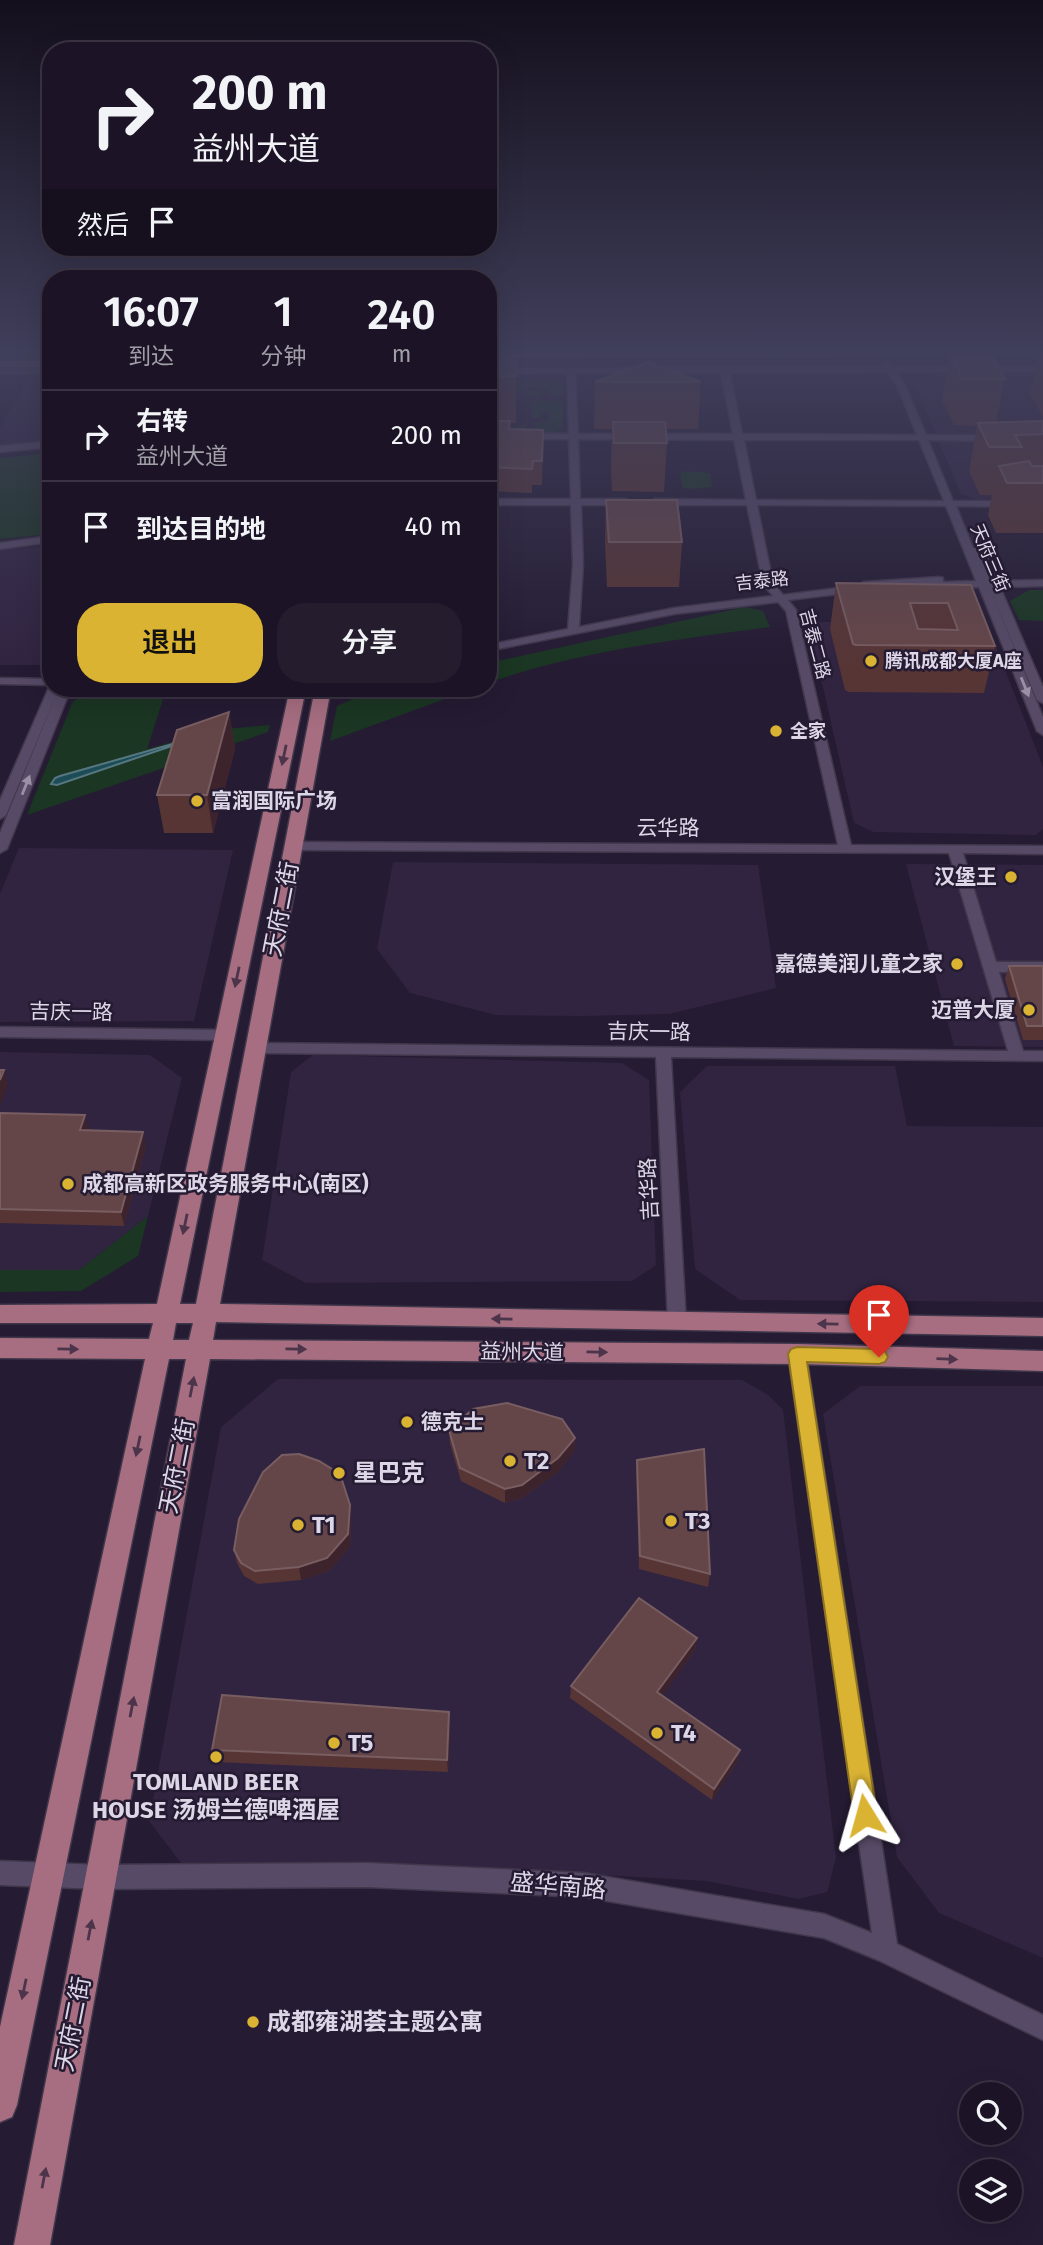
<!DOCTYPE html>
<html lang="zh">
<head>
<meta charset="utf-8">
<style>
  body { margin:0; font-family:"Fira Sans","Noto Sans SC",sans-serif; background:#251d2e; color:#f1f3f6; height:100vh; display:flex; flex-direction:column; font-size:26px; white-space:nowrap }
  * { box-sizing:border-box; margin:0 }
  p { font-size:23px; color:#a09ea7 }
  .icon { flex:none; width:38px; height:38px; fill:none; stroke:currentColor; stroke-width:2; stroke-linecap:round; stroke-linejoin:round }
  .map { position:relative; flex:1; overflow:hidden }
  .sheet { position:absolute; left:42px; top:270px; width:455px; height:427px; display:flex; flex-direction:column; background:#1c1426; border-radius:28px; box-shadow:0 7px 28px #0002,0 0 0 2px #3a3343 }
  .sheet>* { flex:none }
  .hud { position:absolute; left:42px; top:42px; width:455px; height:214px; border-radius:28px; box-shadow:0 7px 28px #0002,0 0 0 2px #3a3343; background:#1c1426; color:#f1f3f6; overflow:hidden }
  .controls { position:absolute; left:959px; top:2082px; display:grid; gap:14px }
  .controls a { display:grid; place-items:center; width:63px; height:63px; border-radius:50%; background:#1c1426; box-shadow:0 7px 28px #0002,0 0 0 2px #3a3343; font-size:35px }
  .pin { position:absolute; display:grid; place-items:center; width:60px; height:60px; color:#fff; margin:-72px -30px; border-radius:50% 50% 50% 0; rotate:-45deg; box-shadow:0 0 7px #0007 }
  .pin .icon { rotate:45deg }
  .me { position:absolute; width:77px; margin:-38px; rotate:352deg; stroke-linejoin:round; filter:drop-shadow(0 0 5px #0008) }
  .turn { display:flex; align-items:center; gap:24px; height:147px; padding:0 35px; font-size:32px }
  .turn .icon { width:91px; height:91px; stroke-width:2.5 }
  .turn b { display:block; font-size:49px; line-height:60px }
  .then { display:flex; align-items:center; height:66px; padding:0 35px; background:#0003; gap:14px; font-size:26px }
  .eta { display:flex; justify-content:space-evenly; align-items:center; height:119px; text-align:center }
  .eta b { font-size:42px; font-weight:600; line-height:49px }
  .primary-button { display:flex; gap:14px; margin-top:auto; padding:14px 35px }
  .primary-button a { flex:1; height:80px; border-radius:28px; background:#dab333; color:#111; font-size:28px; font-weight:600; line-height:80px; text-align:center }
  .primary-button a+a { background:#251d2e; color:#f1f3f6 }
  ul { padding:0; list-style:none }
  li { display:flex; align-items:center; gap:21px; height:91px; padding:0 35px; border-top:2px solid #3a3343 }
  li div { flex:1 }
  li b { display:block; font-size:26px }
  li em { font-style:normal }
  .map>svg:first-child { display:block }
</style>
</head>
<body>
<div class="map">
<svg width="1043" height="2245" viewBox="0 0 1043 2245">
  <rect width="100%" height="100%" fill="#251b33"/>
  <path fill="#312441" d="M 51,374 L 51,440 L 0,445 L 0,428 L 29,377 Z
    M 932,375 L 1043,375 L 1043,499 L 975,499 L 961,494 L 915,384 Z
    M 51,545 L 51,646 L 43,665 L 0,665 L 0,550 Z
    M 986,621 L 1043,767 L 1043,829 L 1036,835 L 874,832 L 854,823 L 808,622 Z
    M 19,848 L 233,850 L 194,1021 L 0,1022 L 0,894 Z
    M 393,862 L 758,865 L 776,988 L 669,1014 L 582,1016 L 496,1015 L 410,993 L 377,949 Z
    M 906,864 L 1043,865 L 1043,1047 L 954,1046 Z
    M 0,1052 L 150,1055 L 182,1078 L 148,1216 L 79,1270 L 0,1270 Z
    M 313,1055 L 622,1063 L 649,1080 L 656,1265 L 632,1281 L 306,1283 L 262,1260 L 291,1072 Z
    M 707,1066 L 895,1066 L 907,1126 L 1043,1127 L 1043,1302 L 740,1300 L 695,1269 L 680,1092 Z
    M 278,1379 L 742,1380 L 768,1395 L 783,1410 L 836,1858 L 827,1892 L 799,1899 L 706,1881 L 449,1866 L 181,1863 L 149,1821 L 221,1427 Z
    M 860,1386 L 1043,1386 L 1043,1958 L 939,1913 L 897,1857 L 823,1414 Z"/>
  <path fill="#1b3623" d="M 560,381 L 563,382 L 563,396 L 550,396 L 549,390 L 523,387 L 523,389 L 542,391 L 541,398 L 526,397 L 526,391 L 512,390 L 488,382 Z
    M 531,401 L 563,401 L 563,429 L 552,433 L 499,433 L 526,424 L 527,428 L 534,428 L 535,423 L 548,421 L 549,412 L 540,412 L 540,418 L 532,418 Z
    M 51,453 L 51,534 L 0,539 L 0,458 Z
    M 685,471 L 710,473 L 712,487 L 688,489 L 682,487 L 680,473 Z
    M 1029,590 L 1043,590 L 1043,621 L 1019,620 L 1010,601 Z
    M 745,607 L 763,611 L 770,627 C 676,640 578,651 488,683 L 488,663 Z
    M 377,688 L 475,688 L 330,741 L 337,706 Z
    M 100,690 L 166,690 L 147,749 L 214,730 L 270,725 L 268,732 L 27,815 L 73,701 Z
    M 148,1216 L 138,1256 L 81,1291 L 0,1292 L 0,1270 L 79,1270 Z"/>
  <path fill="#1c4d56" stroke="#567682" stroke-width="2" d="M 204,735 L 57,785 L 51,784 L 55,778 L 60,776 Z"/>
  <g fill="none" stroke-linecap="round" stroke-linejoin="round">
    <defs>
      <path id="minor" d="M 886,361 L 892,367 L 1043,366 L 1043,372 L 896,372 L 905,385 L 926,435 L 997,435 L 1002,438 L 997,441 L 928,440 L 953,501 L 1043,501 L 1043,507 L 956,506 L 973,548 L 982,546 L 997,581 L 1043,580 L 1043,586 L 1000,587 L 1043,687 L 1043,703 L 1037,700 L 989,587 L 1043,717 L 1043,735 L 1037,731 L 979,587 L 930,588 L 925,584 L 864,588 L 859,585 L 864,582 L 939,577 L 943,578 L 943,582 L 976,581 L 946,506 L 757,505 L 773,583 L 783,595 L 855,586 L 860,589 L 855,592 L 788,600 L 796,610 L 851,845 L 1043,846 L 1043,854 L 963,853 L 996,962 L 1043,962 L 1043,972 L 999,972 L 1023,1051 L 1043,1051 L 1043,1061 L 671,1057 L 686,1322 L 683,1327 L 677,1329 L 671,1327 L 668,1322 L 656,1057 L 255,1053 L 247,1048 L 255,1043 L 1008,1051 L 949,853 L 293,850 L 286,846 L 293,842 L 838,845 L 786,611 L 778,602 L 674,614 L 488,651 L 488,645 L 568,629 L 573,565 L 571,505 L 488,505 L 488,499 L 571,499 L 569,439 L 488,439 L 488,433 L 569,434 L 567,373 L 488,374 L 488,368 L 884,367 L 882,364 ZM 888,372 L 897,385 L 917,435 L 742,434 L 730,373 ZM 575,373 L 721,373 L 733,434 L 578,434 ZM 578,439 L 734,440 L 746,500 L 655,499 L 650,502 L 655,505 L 747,505 L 763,584 L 773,596 L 674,608 L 579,627 L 583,565 L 581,505 L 626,505 L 631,502 L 626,499 L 580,499 ZM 744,440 L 919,440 L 944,501 L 756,500 Z
        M 0,368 L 51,368 L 51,374 L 0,374 Z
        M 51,441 L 51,447 L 0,452 L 0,446 Z
        M 51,536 L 51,542 L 0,549 L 0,543 Z
        M 0,678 L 51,679 L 51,688 L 59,688 L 6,815 L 0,819 L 0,800 L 50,685 L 0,684 Z
        M 59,688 L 71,688 L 7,849 L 0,853 L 0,833 Z
        M 0,1027 L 225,1030 L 232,1035 L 225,1040 L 0,1037 Z
        M 797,1347 L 803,1349 L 806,1354 L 897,1944 L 1043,2015 L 1043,2040 L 878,1960 L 824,1938 L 584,1897 L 367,1887 L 100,1889 L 0,1885 L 0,1861 L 100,1865 L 367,1863 L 584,1873 L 824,1914 L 872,1933 L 788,1354 L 791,1349 Z"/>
      <path id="major" d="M 1043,350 L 1043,355 L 488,357 L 488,351 Z
        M 0,361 L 51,361 L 51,367 L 0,367 Z
        M 290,688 L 306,688 L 180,1304 L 196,1304 L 315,688 L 331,688 L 220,1304 L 1043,1318 L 1043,1336 L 216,1322 L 213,1340 L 797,1344 L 1043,1351 L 1043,1371 L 797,1364 L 210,1359 L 50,2245 L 14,2245 L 186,1359 L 169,1359 L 17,2105 L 12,2117 L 0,2122 L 0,2027 L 145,1359 L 0,1358 L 0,1338 L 149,1339 L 153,1323 L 0,1323 L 0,1305 L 157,1304 ZM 176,1323 L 193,1323 L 189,1340 L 173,1340 Z"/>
    </defs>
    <use href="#minor" stroke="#40374b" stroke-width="3"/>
    <use href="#major" stroke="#40374b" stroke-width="3"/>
    <use href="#minor" fill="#564a66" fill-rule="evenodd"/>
    <use href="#major" fill="#a66e80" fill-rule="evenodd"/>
  </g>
  <path fill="#573535" d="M 1040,350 L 1043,350 L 1043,417 L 1030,394 Z
    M 950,354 L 1005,379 L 996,422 L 1043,421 L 1043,533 L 996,533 L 988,515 L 992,495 L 980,495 L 969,471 L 977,426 L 954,425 L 942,400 Z
    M 488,358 L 516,358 L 516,423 L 510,423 L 510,429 L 543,430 L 542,485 L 532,485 L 532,493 L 488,491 Z
    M 595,382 L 701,382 L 698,429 L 666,429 L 667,443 L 664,492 L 612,491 L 611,469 L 612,429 L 594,429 Z
    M 606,500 L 682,542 L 679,587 L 607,587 L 605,544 Z
    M 836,583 L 971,585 L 995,646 L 984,693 L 849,692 L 845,690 L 830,629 Z
    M 229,712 L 235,749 L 213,833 L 164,833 L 157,795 Z
    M 1009,966 L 1043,966 L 1043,1040 L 1023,1040 L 1005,979 Z
    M 0,1113 L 85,1115 L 88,1130 L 146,1146 L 124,1226 L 0,1223 Z
    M 449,1430 L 575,1438 L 574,1451 L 558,1472 L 522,1498 L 505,1503 L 461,1481 L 450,1444 Z
    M 637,1460 L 710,1574 L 708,1587 L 639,1569 L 636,1473 Z
    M 351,1518 L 350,1547 L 329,1571 L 301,1580 L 258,1584 L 244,1576 L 237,1563 L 234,1550 Z
    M 697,1638 L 695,1650 L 662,1696 L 740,1750 L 737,1762 L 712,1800 L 570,1698 L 571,1686 Z
    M 450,1724 L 448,1772 L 216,1762 L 212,1750 Z"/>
  <path fill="#3d232c" d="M 229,712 L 235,749 L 213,833 L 207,795 Z
    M 4,1070 L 8,1084 L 0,1106 L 0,1080 Z
    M 85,1115 L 89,1129 L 84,1144 L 80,1130 Z
    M 143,1132 L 146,1146 L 124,1226 L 121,1212 Z
    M 575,1438 L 574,1451 L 558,1472 L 522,1498 L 505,1503 L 505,1489 Z
    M 350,1505 L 351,1518 L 350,1547 L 329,1571 L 301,1580 L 299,1567 Z
    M 697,1638 L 695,1650 L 656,1705 L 657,1692 Z
    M 449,1712 L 450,1724 L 448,1772 L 447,1760 Z
    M 740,1750 L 737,1762 L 712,1800 L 714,1789 Z"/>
  <path fill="#654648" stroke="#785d61" stroke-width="2" fill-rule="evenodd" d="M 950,354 L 991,354 L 1005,379 L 962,379 Z
    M 488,358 L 516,358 L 516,376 L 488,377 Z
    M 648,362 L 701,382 L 595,382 Z
    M 488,421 L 510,421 L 509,429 L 543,430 L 542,461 L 533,461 L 532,469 L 488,467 Z
    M 1043,421 L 1043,434 L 1015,435 L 1022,447 L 989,447 L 978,423 Z
    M 613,422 L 665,422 L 667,443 L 614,443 Z
    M 1029,461 L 1032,466 L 1043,466 L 1043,483 L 1007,483 L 999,466 Z
    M 606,500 L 677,500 L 682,542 L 609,542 Z
    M 836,583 L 971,585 L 995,646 L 856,645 L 853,644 ZM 910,603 L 948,603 L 958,630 L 918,629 Z
    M 229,712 L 207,795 L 157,795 L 177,730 Z
    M 1009,966 L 1043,966 L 1043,1026 L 1027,1026 Z
    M 0,1070 L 4,1070 L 0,1080 Z
    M 0,1113 L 85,1115 L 80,1130 L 143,1132 L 121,1212 L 0,1209 Z
    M 507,1403 L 562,1419 L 575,1438 L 558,1458 L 522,1485 L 505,1489 L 460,1468 L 449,1430 L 473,1409 Z
    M 704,1449 L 710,1574 L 640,1556 L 637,1460 Z
    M 299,1454 L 319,1461 L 340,1474 L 350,1505 L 348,1534 L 327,1558 L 299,1567 L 255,1571 L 241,1563 L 234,1550 L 239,1519 L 263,1472 L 282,1455 Z
    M 639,1598 L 697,1638 L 657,1692 L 740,1750 L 714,1789 L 571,1686 Z
    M 222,1695 L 449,1712 L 447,1760 L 212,1750 Z"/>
  <defs><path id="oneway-solid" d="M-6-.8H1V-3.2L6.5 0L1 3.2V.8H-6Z" transform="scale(1.75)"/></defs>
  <g fill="#9a90a6">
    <use href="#oneway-solid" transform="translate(1025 687) rotate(68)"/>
    <use href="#oneway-solid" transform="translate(26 785) rotate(-68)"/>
  </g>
  <g fill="#4c344a">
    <use href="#oneway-solid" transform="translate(284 755) rotate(102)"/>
    <use href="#oneway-solid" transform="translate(237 977) rotate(102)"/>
    <use href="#oneway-solid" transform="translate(185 1224) rotate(102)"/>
    <use href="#oneway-solid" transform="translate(502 1319) rotate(-179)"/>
    <use href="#oneway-solid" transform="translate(828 1324) rotate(-179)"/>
    <use href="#oneway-solid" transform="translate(68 1349) rotate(1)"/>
    <use href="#oneway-solid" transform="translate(296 1349) rotate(1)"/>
    <use href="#oneway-solid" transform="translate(597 1352) rotate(1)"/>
    <use href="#oneway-solid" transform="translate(947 1359) rotate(2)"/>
    <use href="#oneway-solid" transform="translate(192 1387) rotate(-79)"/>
    <use href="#oneway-solid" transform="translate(138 1446) rotate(102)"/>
    <use href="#oneway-solid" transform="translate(132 1707) rotate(-79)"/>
    <use href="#oneway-solid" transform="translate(90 1930) rotate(-79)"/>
    <use href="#oneway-solid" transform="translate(24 1989) rotate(102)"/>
    <use href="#oneway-solid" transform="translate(44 2178) rotate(-79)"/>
  </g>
  <linearGradient id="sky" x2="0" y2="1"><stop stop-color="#140f1c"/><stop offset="0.53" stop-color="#403f5b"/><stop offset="1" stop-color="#403f5b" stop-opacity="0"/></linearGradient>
  <rect width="1043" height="665" fill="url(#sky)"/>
  <path fill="#dab333" stroke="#8e7421" stroke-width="2" d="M 797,1347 L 879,1349 L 885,1351 L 888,1357 L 885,1362 L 879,1364 L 807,1362 L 877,1815 L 873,1823 L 865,1826 L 857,1823 L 854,1815 L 788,1354 L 791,1349 Z"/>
  <g fill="#dab333" stroke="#251b33" stroke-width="2.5">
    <circle cx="871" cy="661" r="7"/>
    <circle cx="776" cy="731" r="7"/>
    <circle cx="197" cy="801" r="7"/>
    <circle cx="1011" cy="877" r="7"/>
    <circle cx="957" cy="964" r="7"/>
    <circle cx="1029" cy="1010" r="7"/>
    <circle cx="68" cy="1184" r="7"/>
    <circle cx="407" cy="1422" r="7"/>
    <circle cx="510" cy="1461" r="7"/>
    <circle cx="339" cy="1473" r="7"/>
    <circle cx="671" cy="1521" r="7"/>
    <circle cx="298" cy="1525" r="7"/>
    <circle cx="657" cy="1733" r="7"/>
    <circle cx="334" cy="1743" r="7"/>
    <circle cx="216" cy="1757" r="7"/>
    <circle cx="253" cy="2022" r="7"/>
  </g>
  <g text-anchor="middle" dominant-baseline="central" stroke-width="5" stroke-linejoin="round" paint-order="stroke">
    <g font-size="18" fill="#ddd6e7" stroke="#251b33">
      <text transform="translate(990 558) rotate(67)">天府三街</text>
      <text transform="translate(762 581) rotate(-6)">吉泰路</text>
      <text transform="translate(815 644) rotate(75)">吉泰二路</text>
    </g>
    <g font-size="18" font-weight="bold" fill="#ddd6e7" stroke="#251b33" text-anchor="start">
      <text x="885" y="661">腾讯成都大厦A座</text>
      <text x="790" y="731">全家</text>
    </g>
    <g font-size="21" font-weight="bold" fill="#ddd6e7" stroke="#251b33" text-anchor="start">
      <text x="211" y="801">富润国际广场</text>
      <text x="997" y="877" text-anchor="end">汉堡王</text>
      <text x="943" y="964" text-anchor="end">嘉德美润儿童之家</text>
      <text x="1015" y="1010" text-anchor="end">迈普大厦</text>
      <text x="82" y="1184">成都高新区政务服务中心(南区)</text>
      <text x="421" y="1422">德克士</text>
    </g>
    <g font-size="21" fill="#ddd6e7" stroke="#251b33">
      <text x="668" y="828">云华路</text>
      <text transform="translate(71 1012) rotate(1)">吉庆一路</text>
      <text transform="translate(649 1032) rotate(1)">吉庆一路</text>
      <text transform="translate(649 1189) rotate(-93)">吉华路</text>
      <text transform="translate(522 1352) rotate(1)">益州大道</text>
    </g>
    <g font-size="24" fill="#ddd6e7" stroke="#251b33">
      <text transform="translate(281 909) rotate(-79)">天府二街</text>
      <text transform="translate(177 1466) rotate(-79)">天府二街</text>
      <text transform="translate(558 1886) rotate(5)">盛华南路</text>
      <text transform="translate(73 2024) rotate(-79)">天府二街</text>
    </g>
    <g font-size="24" font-weight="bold" fill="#ddd6e7" stroke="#251b33" text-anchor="start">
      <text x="524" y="1461">T2</text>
      <text x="353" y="1473">星巴克</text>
      <text x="685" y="1521">T3</text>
      <text x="312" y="1525">T1</text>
      <text x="671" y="1733">T4</text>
      <text x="348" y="1743">T5</text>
      <text x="216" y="1782" text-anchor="middle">TOMLAND BEER<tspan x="216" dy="28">HOUSE 汤姆兰德啤酒屋</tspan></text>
      <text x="267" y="2022">成都雍湖荟主题公寓</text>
    </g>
  </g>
</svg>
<div class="controls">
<a><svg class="icon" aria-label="search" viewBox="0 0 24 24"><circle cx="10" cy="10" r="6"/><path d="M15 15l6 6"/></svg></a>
<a><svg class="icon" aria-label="layers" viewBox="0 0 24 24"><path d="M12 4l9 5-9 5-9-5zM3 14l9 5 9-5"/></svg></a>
</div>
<div class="pin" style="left:879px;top:1357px;background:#d93025"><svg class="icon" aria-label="arrive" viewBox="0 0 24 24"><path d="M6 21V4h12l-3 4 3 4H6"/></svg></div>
<svg class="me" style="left:865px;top:1815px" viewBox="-20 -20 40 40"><path d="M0-17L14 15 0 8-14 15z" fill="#dab333" stroke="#fff" stroke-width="4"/></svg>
<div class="hud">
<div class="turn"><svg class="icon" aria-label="right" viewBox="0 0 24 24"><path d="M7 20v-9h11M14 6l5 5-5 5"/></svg><div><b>200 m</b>益州大道</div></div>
<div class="then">然后<svg class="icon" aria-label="arrive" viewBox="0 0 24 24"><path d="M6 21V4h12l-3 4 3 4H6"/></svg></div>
</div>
<section class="sheet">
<div class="eta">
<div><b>16:07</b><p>到达</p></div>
<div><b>1</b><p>分钟</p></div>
<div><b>240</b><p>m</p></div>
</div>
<ul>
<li><svg class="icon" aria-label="right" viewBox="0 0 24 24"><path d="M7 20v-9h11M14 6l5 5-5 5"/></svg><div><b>右转</b><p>益州大道</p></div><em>200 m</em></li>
<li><svg class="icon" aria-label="arrive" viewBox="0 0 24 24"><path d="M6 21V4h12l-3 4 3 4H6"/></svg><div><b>到达目的地</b></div><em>40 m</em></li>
</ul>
<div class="primary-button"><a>退出</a><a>分享</a></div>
</section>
</div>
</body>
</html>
